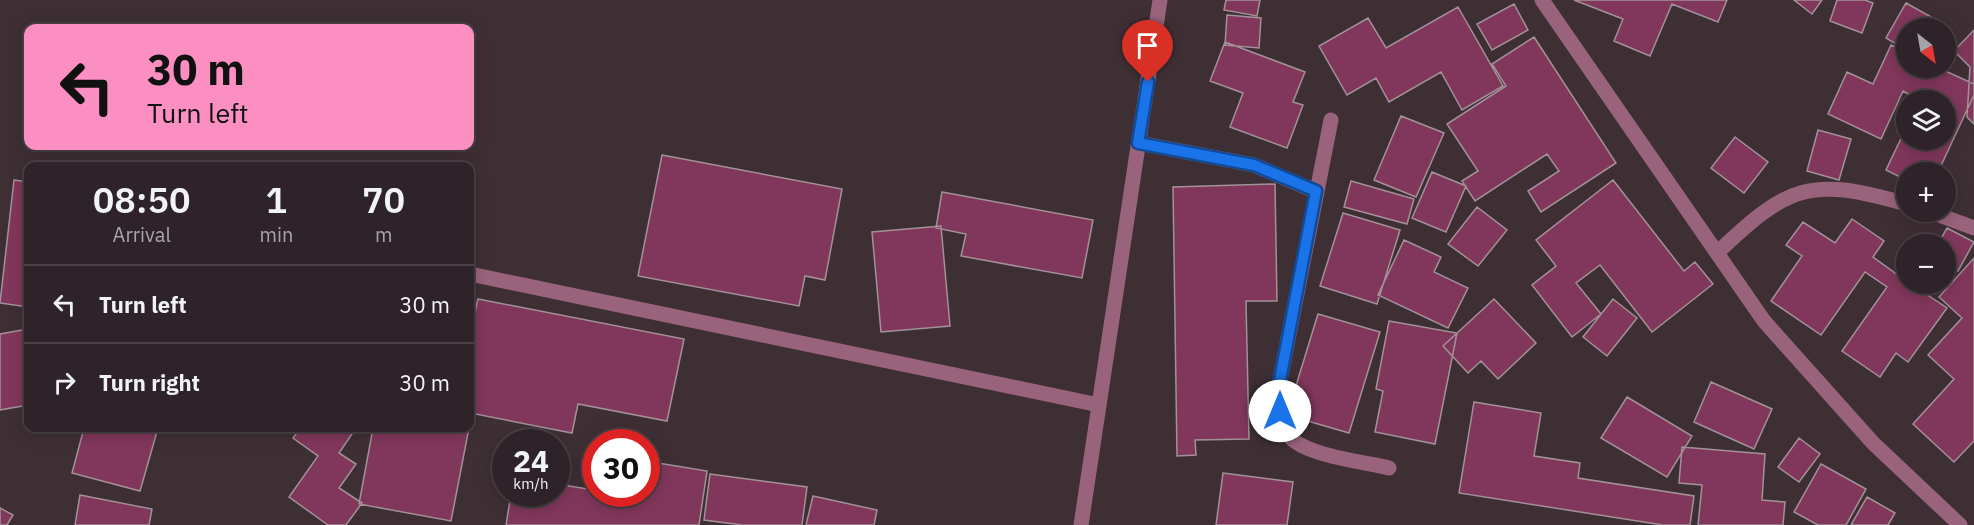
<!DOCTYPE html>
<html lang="en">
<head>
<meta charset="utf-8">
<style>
  body { margin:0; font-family:"IBM Plex Sans",sans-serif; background:#362b30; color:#f1f3f6; height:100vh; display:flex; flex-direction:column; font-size:22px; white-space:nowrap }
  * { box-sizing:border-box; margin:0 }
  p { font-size:20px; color:#a7a4a8 }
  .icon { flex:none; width:33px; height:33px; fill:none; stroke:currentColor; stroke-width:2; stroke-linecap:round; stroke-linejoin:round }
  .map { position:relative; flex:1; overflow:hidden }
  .panel { position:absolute; left:24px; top:162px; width:450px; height:270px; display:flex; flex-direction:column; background:#2e2328; border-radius:12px; box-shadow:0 3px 15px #0003,0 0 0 2px #494045 }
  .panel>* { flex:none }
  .top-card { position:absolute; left:24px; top:24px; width:450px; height:126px; border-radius:12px; box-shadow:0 3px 15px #0003,0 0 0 2px #494045; background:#fc8fc1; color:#111; overflow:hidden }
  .needle { width:39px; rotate:149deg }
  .tools { position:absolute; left:1896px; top:18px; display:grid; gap:12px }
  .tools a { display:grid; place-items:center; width:60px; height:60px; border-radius:50%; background:#2e2328; box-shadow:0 3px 15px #0003,0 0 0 2px #494045; font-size:30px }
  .speed { position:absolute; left:492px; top:429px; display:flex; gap:12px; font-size:30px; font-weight:700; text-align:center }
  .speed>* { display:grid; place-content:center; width:78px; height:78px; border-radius:50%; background:#2e2328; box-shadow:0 3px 15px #0003,0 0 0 2px #494045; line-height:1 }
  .speed small { font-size:15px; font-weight:400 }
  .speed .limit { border:9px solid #d22; background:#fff; color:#111 }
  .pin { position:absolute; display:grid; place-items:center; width:51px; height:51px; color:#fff; margin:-62px -26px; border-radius:50% 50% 50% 0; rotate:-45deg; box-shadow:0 0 6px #0007 }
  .pin .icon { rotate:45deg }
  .me { position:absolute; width:66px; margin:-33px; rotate:0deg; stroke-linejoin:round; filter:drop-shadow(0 0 4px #0008) }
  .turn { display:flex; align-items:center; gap:21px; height:126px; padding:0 24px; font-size:27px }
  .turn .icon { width:78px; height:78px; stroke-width:2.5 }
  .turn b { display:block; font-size:42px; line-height:51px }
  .eta { display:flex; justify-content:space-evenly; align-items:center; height:102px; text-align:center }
  .eta b { font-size:36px; font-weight:600; line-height:42px }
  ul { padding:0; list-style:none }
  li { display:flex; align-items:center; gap:18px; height:78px; padding:0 24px; border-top:2px solid #494045 }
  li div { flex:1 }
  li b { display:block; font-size:22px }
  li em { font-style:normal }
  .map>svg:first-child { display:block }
</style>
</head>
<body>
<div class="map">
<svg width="1974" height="525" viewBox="0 0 1974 525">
  <rect width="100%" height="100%" fill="#3e2f35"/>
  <path fill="#81375b" stroke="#a39198" stroke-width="1.5" d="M 1226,0 L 1260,0 L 1257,16 L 1224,10 Z
    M 1574,0 L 1727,0 L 1718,22 L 1672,4 L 1650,56 L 1614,41 L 1623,19 Z
    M 1794,0 L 1822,0 L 1812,14 Z
    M 1837,0 L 1865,0 L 1873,3 L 1862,33 L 1830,21 Z
    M 1906,3 L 1933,18 L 1926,28 L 1906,28 L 1906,50 L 1886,38 Z
    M 1514,4 L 1528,30 L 1492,50 L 1477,24 Z
    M 1458,7 L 1503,86 L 1462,110 L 1441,72 L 1389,102 L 1376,78 L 1347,95 L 1319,46 L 1368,18 L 1386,48 Z
    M 1227,15 L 1261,18 L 1259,48 L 1225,45 Z
    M 1974,30 L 1974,124 L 1967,117 L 1970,67 L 1954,51 Z
    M 1534,37 L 1616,163 L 1541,212 L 1528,191 L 1559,171 L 1547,154 L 1475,201 L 1462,181 L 1478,171 L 1447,124 L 1506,86 L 1492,64 Z
    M 1225,42 L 1305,72 L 1293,102 L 1303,105 L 1287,148 L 1230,127 L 1243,93 L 1210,81 Z
    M 1891,45 L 1906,52 L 1906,68 L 1939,68 L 1974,84 L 1974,95 L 1938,172 L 1906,172 L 1906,180 L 1886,170 L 1906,128 L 1906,140 L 1946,140 L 1946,100 L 1919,100 L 1903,91 L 1881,139 L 1828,114 L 1847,72 L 1873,84 Z
    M 1401,116 L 1444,133 L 1416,197 L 1374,180 Z
    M 1818,130 L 1851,139 L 1839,180 L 1807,171 Z
    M 1735,137 L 1768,162 L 1744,193 L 1711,168 Z
    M 662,155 L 842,189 L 825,280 L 805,276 L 799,306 L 638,276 Z
    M 1432,172 L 1466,186 L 1446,232 L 1412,218 Z
    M 14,180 L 28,182 L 28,307 L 0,303 Z
    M 1613,180 L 1684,271 L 1695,262 L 1713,284 L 1652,332 L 1600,265 L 1576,283 L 1601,314 L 1572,337 L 1532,285 L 1556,266 L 1536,240 Z
    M 1351,181 L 1414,199 L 1407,224 L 1344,207 Z
    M 1275,184 L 1277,301 L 1246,301 L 1249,439 L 1195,440 L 1196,455 L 1177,456 L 1173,187 Z
    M 942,192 L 1093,220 L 1082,278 L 961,256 L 966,234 L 936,228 Z
    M 1477,207 L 1507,230 L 1478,266 L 1448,244 Z
    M 1343,213 L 1400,230 L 1377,304 L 1320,286 Z
    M 1852,219 L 1884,241 L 1873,257 L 1906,281 L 1906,284 L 1911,284 L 1947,308 L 1908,362 L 1896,353 L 1880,377 L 1842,351 L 1887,287 L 1865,272 L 1821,335 L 1771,301 L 1802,256 L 1786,245 L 1803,222 L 1835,243 Z
    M 941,226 L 950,326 L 881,332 L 872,232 Z
    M 1947,228 L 1974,242 L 1958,271 L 1946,264 L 1946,244 L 1938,244 Z
    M 1404,240 L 1441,257 L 1434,272 L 1468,288 L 1448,328 L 1378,295 Z
    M 1974,258 L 1974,441 L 1954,462 L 1913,424 L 1954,379 L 1928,355 L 1962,318 L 1939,297 Z
    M 478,299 L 684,339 L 667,421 L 578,404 L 572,433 L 470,413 L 470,336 Z
    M 1494,299 L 1536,343 L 1498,379 L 1481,361 L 1468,373 L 1443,346 Z
    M 1613,299 L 1637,318 L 1607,356 L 1583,337 Z
    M 1318,314 L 1380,332 L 1349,433 L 1287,415 Z
    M 1389,321 L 1457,333 L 1435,444 L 1375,432 L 1383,391 L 1376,389 Z
    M 28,329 L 28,405 L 0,410 L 0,334 Z
    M 1711,382 L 1772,409 L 1754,449 L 1694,422 Z
    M 1627,397 L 1692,436 L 1667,477 L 1601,438 Z
    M 1474,402 L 1541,413 L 1534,456 L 1580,463 L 1578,478 L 1694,496 L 1690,525 L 1663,525 L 1459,493 Z
    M 84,428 L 158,428 L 140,491 L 72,473 Z
    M 300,428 L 356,428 L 339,453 L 356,464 L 339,488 L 362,503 L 346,525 L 328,525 L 289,497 L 318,456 L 293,438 Z
    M 373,428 L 469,428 L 451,521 L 359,504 Z
    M 1799,438 L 1820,454 L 1799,482 L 1778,467 Z
    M 1682,447 L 1765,454 L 1762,500 L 1785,502 L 1783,525 L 1698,525 L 1702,485 L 1679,483 Z
    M 646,461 L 707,471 L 699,525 L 506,525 L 511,494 L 556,494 L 556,484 L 594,490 L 596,479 L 596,494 L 646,494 Z
    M 1821,464 L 1866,489 L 1846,525 L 1818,525 L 1794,512 Z
    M 1223,473 L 1293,482 L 1287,525 L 1216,525 Z
    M 710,474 L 807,487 L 802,525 L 742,525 L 704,520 Z
    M 80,495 L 152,509 L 149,525 L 75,525 Z
    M 813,496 L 877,510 L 874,525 L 806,525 Z
    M 1867,497 L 1895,513 L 1888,525 L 1851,525 Z
    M 0,508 L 13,515 L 7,525 L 0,525 Z"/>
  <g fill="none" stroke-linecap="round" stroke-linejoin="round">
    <path stroke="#99637b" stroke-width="15" d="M 1542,0 L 1764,321 L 1873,443 L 1960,525
      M 1331,120 L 1279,385 C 1279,401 1279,426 1291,438 C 1309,456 1364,462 1389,468
      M 1139,143 L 1254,165 L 1315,191
      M 1931,212 L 1974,228
      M 1717,253 C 1788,185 1810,176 1906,204
      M 470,274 L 1099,405
      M 1081,525 L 1160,0"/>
  </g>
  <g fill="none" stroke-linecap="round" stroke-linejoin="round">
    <defs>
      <path id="route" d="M 1148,82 L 1138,143 L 1254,165 L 1316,191 L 1279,385 L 1280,411"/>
    </defs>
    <use href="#route" stroke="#114b97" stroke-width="15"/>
    <use href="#route" stroke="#1a73e8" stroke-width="10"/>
  </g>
</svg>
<div class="tools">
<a><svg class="needle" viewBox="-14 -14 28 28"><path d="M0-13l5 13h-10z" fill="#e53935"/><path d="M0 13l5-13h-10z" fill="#a7a4a8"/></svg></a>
<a><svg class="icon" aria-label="layers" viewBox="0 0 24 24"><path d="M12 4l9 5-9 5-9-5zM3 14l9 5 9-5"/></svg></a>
<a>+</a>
<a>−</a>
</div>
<div class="speed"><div>24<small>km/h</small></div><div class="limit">30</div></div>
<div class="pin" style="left:1148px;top:82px;background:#d93025"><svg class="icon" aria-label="arrive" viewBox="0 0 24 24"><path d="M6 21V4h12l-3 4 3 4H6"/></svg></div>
<svg class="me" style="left:1280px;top:411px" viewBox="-20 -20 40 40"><circle r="19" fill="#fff"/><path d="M0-13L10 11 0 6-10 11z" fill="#1a73e8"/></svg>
<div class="top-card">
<div class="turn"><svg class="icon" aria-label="left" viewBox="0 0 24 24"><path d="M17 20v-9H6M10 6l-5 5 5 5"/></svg><div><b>30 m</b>Turn left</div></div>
</div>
<section class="panel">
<div class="eta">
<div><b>08:50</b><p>Arrival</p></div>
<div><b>1</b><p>min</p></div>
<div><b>70</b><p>m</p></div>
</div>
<ul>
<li><svg class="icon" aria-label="left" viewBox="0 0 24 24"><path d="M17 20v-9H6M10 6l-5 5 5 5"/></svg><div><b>Turn left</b></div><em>30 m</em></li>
<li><svg class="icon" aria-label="right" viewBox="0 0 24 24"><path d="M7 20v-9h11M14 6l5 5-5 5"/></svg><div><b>Turn right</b></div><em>30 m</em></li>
</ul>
</section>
</div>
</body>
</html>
